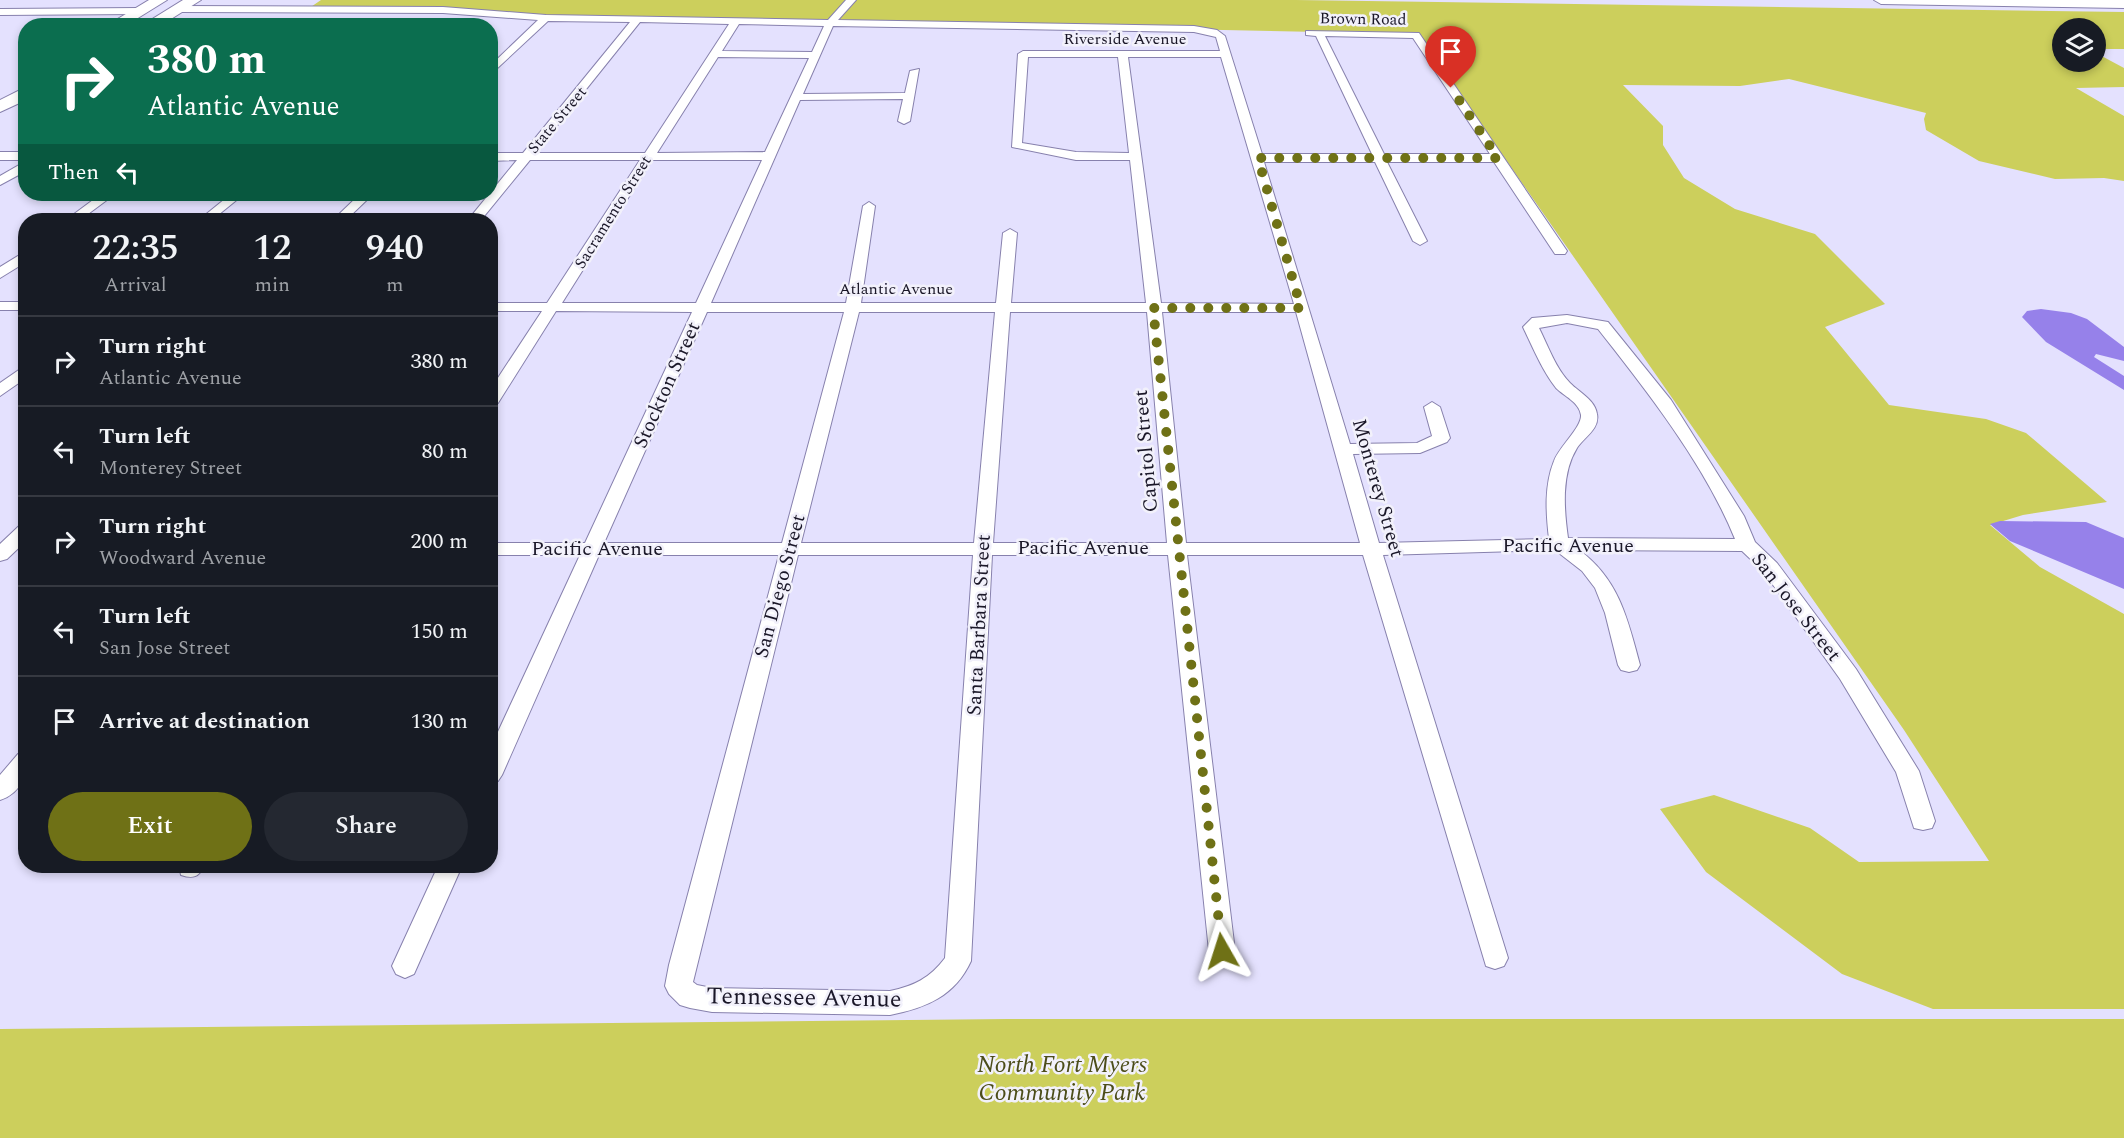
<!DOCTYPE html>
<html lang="en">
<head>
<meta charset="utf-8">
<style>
  body { margin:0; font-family:Spectral,serif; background:#242831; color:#f1f3f6; height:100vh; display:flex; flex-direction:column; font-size:22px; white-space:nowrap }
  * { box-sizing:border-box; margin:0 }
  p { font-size:20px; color:#9ea1a6 }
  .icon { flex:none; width:33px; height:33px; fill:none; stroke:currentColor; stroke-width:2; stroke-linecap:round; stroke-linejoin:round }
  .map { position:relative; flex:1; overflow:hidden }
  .panel { position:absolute; left:18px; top:213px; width:480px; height:660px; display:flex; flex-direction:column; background:#171b24; border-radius:24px; box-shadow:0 3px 9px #0003 }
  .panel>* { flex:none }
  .banner { position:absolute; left:18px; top:18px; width:480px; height:183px; border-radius:24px; box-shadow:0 3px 9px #0003; background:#0b6e4f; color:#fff; overflow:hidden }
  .buttons { position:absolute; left:2052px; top:18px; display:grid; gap:12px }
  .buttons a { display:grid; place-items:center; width:54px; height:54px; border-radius:50%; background:#171b24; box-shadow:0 3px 9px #0003; font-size:30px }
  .pin { position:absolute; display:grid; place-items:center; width:51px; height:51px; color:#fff; margin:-62px -26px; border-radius:50% 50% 50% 0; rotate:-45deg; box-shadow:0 0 6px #0007 }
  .pin .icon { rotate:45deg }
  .me { position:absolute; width:66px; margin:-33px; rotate:354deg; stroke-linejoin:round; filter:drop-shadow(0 0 4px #0008) }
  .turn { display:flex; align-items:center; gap:21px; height:126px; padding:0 30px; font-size:27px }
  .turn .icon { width:78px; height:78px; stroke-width:2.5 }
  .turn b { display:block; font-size:42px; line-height:51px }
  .then { display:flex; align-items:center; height:57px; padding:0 30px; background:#0003; gap:12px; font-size:22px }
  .eta { display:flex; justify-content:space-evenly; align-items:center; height:102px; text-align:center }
  .eta b { font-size:36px; font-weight:600; line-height:42px }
  .cta { display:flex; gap:12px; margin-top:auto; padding:12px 30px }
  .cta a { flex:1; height:69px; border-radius:36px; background:#6f7116; color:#fff; font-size:24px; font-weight:600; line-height:69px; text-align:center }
  .cta a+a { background:#242831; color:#f1f3f6 }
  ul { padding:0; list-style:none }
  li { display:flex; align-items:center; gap:18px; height:90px; padding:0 30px; border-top:2px solid #363941 }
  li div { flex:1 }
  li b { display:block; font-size:22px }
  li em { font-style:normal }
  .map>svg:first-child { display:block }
</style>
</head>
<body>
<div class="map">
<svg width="2124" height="1138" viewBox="0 0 2124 1138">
  <rect width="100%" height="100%" fill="#e4e1fe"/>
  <path fill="#cccf5c" d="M 321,0 L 1296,0 L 2124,12 L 2124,49 L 2096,49 L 2096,28 L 2062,28 L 2062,62 L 2096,62 L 2096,53 L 2124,68 L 2124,87 L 2076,88 L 2124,116 L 2124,181 L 2104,178 L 2055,179 L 1979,161 L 1926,130 L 1924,119 L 1926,113 L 1789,79 L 1740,86 L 1623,85 L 1663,126 L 1663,145 L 1684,178 L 1735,209 L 1815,234 L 1885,304 L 1825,327 L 1889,405 L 1986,419 L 2026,433 L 2107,502 L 2023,515 L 1990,525 L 2040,567 L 2124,614 L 2124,1009 L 1933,1009 L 1842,974 L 1706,872 L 1660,809 L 1714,795 L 1810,828 L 1859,862 L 1989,861 L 1904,730 L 1418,34 L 305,11 Z
    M 1007,1019 L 2124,1019 L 2124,1138 L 0,1138 L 0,1029 Z"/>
  <path fill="#9681ea" d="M 2041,309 L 2071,313 L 2087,319 L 2124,347 L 2124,361 L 2096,354 L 2094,357 L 2124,376 L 2124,390 L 2046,342 L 2022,317 L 2027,311 Z
    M 2000,521 L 2086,522 L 2124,538 L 2124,589 L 2010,541 L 1990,524 Z"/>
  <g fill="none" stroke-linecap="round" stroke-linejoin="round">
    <defs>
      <path id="minor" d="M 846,0 L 856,0 L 838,20 L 1194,26 L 1217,30 L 1225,36 L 1262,154 L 1372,154 L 1316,36 L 1306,35 L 1306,31 L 1419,33 L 1567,251 L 1565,254 L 1555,254 L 1494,162 L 1387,162 L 1427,241 L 1420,245 L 1413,241 L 1375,162 L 1264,162 L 1350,444 L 1417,443 L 1432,436 L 1424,407 L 1432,402 L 1440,407 L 1450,438 L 1447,442 L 1420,453 L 1353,454 L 1379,543 L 1549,539 C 1546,513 1544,486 1554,461 C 1559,447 1582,427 1581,415 C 1579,402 1564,396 1556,388 C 1542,370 1533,348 1523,327 L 1532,318 L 1567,315 L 1608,322 L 1671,400 L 1744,516 L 1755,542 L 1777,563 L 1856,669 L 1919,771 L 1935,821 L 1932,828 L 1923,830 L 1914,828 L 1896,772 L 1840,679 L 1763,571 L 1742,551 L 1579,550 C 1619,579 1628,620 1640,665 L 1637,670 L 1629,672 L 1621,670 L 1618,665 L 1605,613 L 1595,588 L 1582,571 L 1555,550 L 1383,555 L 1508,958 L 1504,966 L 1495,969 L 1486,966 L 1363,555 L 1187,555 L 1235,951 L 1231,959 L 1222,962 L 1213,959 L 1209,951 L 1168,555 L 992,555 L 971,961 C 955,996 926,1008 890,1015 L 712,1012 L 690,1008 L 680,1005 L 669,994 L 665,986 L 669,965 L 779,555 L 599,555 L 502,775 L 498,781 L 490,784 L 490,749 L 580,555 L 490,555 L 490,543 L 585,543 L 692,312 L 556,311 L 498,403 L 490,408 L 490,390 L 542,311 L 490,311 L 490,303 L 547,303 L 640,160 L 530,160 L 481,220 L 468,220 L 517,160 L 490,161 L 490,153 L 523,153 L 630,22 L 548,21 L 490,75 L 490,66 L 538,20 L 443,13 L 177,12 L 172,9 L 177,6 L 443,7 L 546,15 L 828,20 ZM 640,22 L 729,24 L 645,153 L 535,153 ZM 739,24 L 824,26 L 812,52 L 722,51 ZM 833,26 L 1194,32 L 1216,37 L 1220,51 L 1023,51 L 1018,54 L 1012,147 L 1076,160 L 1130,160 L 1146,303 L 1011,303 L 1017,233 L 1010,229 L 1003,233 L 996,303 L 861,303 L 875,206 L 869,202 L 863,206 L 846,303 L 711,303 L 800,100 L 903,99 L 898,121 L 904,124 L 910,121 L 919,69 L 910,71 L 905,93 L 803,94 ZM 1325,36 L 1413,38 L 1490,154 L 1384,154 ZM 718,57 L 809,58 L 765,152 L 657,153 ZM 1028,57 L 1118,57 L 1129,153 L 1076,152 L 1022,143 ZM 1128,57 L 1221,57 L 1294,304 L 1161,303 ZM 652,160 L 762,160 L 696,303 L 562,303 ZM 707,312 L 844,312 L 782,543 L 604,543 ZM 859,312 L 995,312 L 974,543 L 801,543 ZM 1010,312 L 1147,312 L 1167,543 L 993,543 ZM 1162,312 L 1296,312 L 1360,543 L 1186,543 ZM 1567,323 L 1598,329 C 1647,391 1705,465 1735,539 L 1568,538 C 1564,509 1561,474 1577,448 C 1584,437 1600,429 1597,414 C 1595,400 1580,393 1570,383 C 1556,369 1548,346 1539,328 ZM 798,555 L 973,555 L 945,958 C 930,978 914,986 890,991 L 712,988 L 697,985 L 693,982 Z
        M 0,9 L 139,8 L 144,11 L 139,14 L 0,15 Z
        M 0,152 L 26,152 L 26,160 L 0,160 Z
        M 26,161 L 26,171 L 0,185 L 0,176 Z
        M 101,194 L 115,194 L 80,220 L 66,220 Z
        M 231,194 L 244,194 L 212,220 L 199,220 Z
        M 360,194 L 373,194 L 346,220 L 333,220 Z
        M 26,251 L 26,262 L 0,278 L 0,267 Z
        M 0,302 L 26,302 L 26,310 L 0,310 Z
        M 26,365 L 26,378 L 0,396 L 0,383 Z
        M 26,524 L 26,541 L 7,559 L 0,561 L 0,544 L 19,526 Z
        M 26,752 C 26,773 24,792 0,800 L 0,775 L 18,754 Z
        M 179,866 L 204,866 C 199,877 193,879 181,875 Z
        M 438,866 L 462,866 L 414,974 L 405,978 L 396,974 L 392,966 Z"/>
      <path id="primary" d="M 149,0 L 167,0 L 125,26 L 106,26 Z
        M 183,0 L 201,0 L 160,26 L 141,26 Z
        M 1874,0 L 2124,0 L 2124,8 L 1881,4 Z
        M 26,87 L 26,100 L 0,112 L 0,100 Z"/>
    </defs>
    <use href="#minor" stroke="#8781ad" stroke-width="2"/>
    <use href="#primary" stroke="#8781ad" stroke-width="2"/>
    <use href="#minor" fill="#fff" fill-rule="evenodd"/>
    <use href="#primary" fill="#fff" fill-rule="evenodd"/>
  </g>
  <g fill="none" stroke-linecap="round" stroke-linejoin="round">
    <path stroke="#6f7116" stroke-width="10" stroke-dasharray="0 18" d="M 1222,951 L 1153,308 L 1301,308 L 1258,158 L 1498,158 L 1451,88"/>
  </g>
  <g text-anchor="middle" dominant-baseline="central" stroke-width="5" stroke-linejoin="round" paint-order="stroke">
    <g font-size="16" fill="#1a1728" stroke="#f2f1fb">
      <text transform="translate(1363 19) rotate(1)">Brown Road</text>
      <text x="1125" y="39">Riverside Avenue</text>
      <text transform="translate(557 120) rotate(-50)">State Street</text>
      <text transform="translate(613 212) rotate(-58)">Sacramento Street</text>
      <text x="896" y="289">Atlantic Avenue</text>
    </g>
    <g font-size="20" fill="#1a1728" stroke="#f2f1fb">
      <text transform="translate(667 385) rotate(-66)">Stockton Street</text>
      <text transform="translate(1146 451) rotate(-95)">Capitol Street</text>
      <text transform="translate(1378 488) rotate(74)">Monterey Street</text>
      <text x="1568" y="546">Pacific Avenue</text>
      <text x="1083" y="548">Pacific Avenue</text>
      <text x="597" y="549">Pacific Avenue</text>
      <text transform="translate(780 586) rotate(-75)">San Diego Street</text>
      <text transform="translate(1796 607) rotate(52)">San Jose Street</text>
      <text transform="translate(979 625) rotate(-87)">Santa Barbara Street</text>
    </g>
    <g font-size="24" fill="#1a1728" stroke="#f2f1fb">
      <text transform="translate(804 998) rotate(1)">Tennessee Avenue</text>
    </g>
    <g font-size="24" font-style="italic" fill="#4c4d19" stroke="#f2f1fb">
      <text x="1062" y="1065">North Fort Myers<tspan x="1062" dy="28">Community Park</tspan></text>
    </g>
  </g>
</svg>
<div class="buttons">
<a><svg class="icon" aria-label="layers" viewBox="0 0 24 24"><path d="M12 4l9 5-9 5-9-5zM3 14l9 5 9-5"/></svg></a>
</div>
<div class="pin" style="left:1451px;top:88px;background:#d93025"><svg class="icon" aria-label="arrive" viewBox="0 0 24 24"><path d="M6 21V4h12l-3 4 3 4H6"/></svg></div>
<svg class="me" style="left:1222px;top:951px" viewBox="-20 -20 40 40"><path d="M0-17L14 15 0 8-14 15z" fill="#6f7116" stroke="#fff" stroke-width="4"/></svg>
<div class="banner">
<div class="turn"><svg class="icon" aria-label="right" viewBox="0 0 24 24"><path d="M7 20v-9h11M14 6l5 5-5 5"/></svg><div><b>380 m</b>Atlantic Avenue</div></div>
<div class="then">Then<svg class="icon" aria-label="left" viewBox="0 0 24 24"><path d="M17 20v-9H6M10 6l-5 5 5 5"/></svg></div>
</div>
<section class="panel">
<div class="eta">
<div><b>22:35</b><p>Arrival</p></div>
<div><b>12</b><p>min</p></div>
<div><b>940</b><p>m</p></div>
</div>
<ul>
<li><svg class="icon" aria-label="right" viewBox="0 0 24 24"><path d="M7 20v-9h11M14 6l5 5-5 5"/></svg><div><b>Turn right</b><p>Atlantic Avenue</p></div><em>380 m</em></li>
<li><svg class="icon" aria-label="left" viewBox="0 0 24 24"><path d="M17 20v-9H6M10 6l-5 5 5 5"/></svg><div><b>Turn left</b><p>Monterey Street</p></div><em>80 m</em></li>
<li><svg class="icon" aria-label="right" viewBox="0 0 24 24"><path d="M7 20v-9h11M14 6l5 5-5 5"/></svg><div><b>Turn right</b><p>Woodward Avenue</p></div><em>200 m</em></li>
<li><svg class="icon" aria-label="left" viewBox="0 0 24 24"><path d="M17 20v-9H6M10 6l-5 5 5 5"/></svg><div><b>Turn left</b><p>San Jose Street</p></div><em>150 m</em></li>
<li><svg class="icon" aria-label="arrive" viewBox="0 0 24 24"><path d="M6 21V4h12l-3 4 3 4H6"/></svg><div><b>Arrive at destination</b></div><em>130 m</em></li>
</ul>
<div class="cta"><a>Exit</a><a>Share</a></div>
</section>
</div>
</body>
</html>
